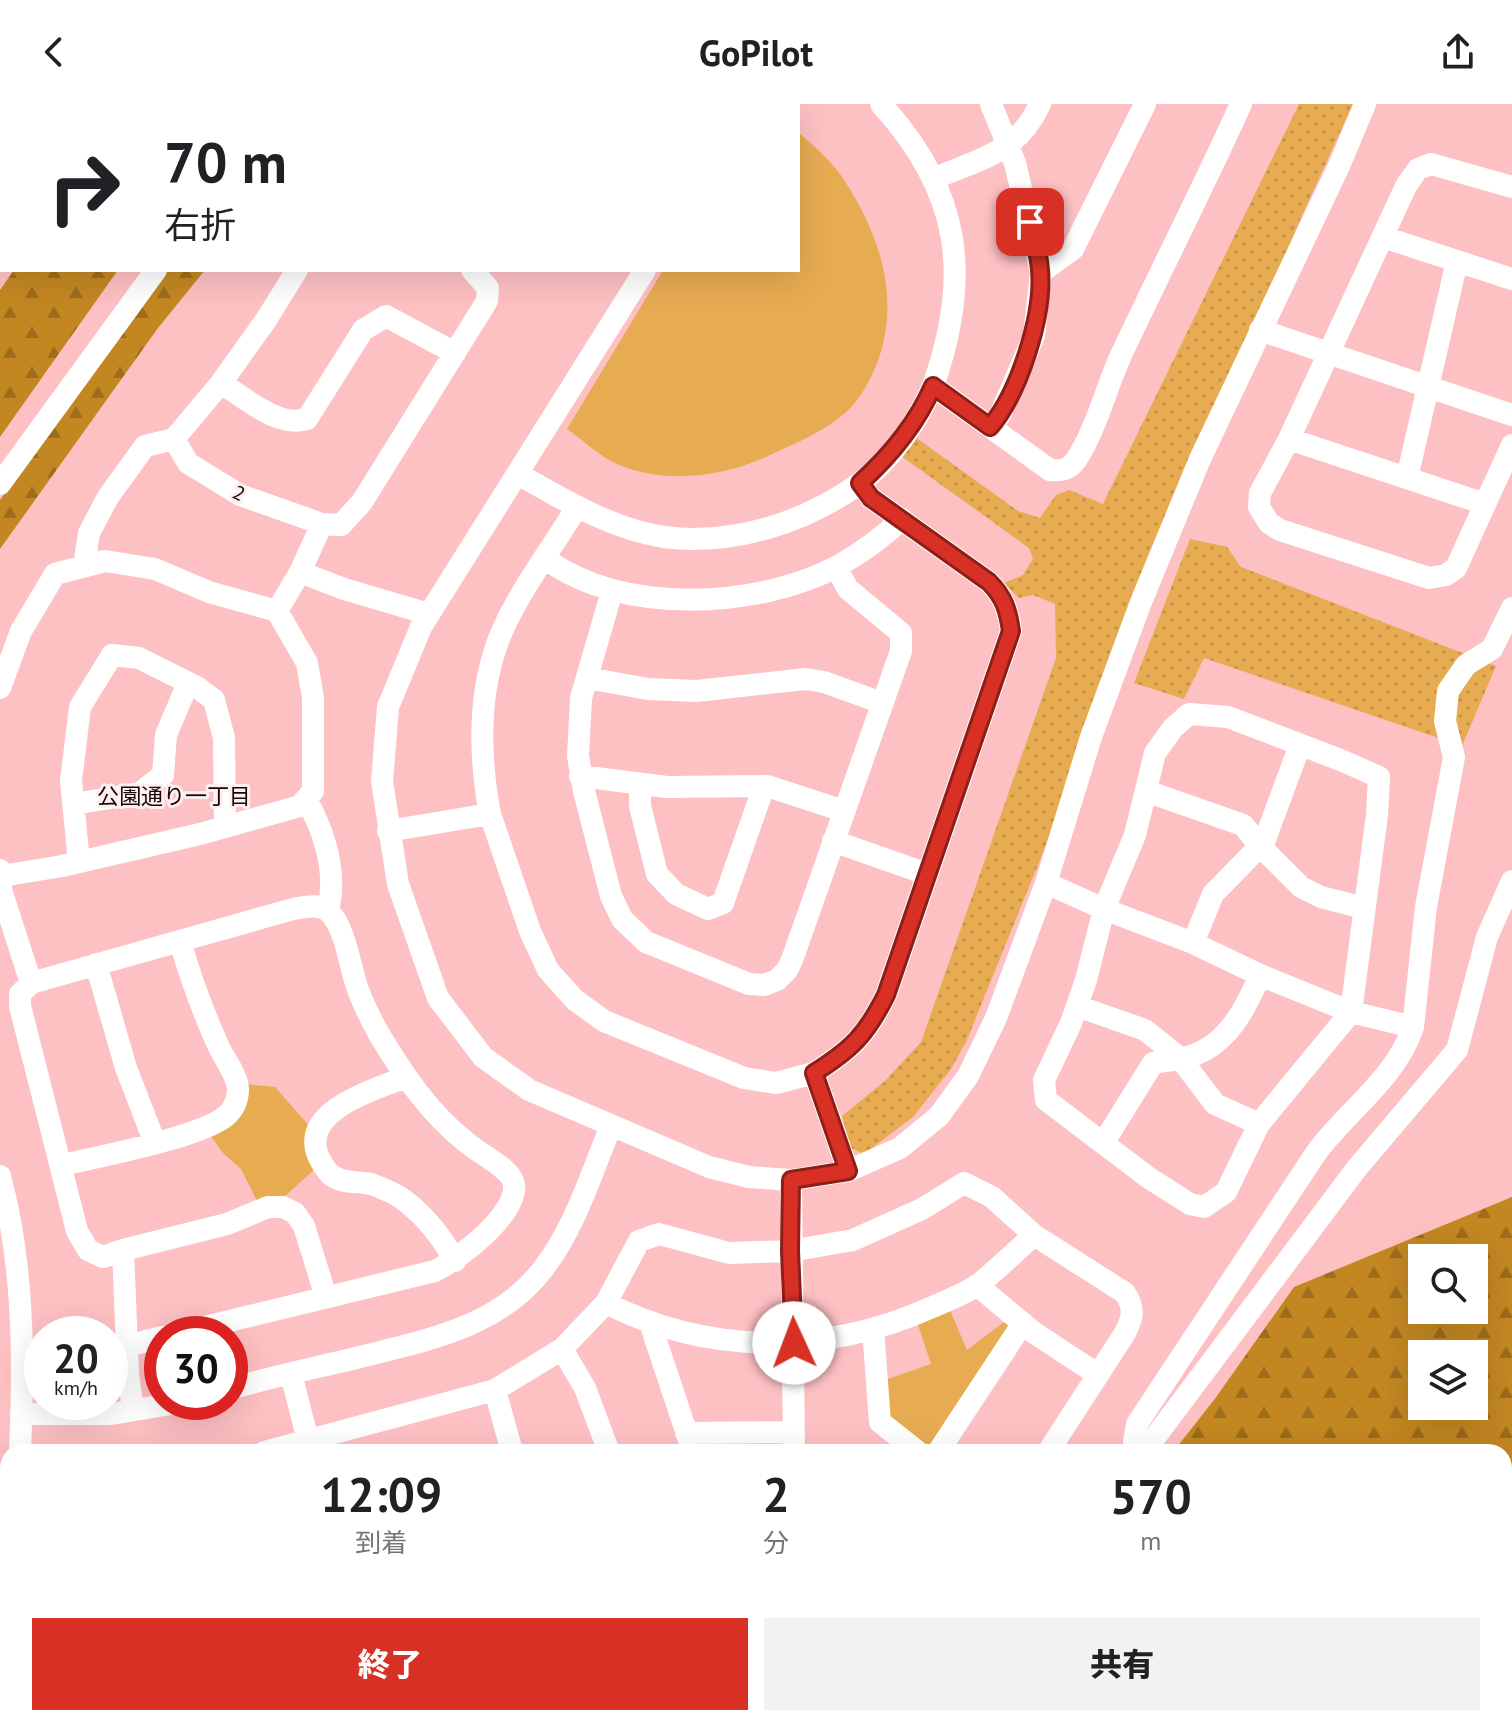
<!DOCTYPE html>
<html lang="ja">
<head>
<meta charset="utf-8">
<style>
  body { margin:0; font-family:"PT Sans","Noto Sans JP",sans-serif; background:#f2f2f2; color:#202124; height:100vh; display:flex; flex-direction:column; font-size:30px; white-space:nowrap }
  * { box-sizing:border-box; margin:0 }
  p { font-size:26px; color:#757577 }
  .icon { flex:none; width:44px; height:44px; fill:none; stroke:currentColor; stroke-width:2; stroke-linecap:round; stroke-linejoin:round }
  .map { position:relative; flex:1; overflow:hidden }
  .sheet { position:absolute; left:0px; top:1340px; width:1512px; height:282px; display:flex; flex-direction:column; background:#fff; border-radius:24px 24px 0 0; box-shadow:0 8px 32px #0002 }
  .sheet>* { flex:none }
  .guide { position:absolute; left:0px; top:0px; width:800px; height:168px; box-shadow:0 8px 32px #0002; background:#fff; color:#202124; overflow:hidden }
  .buttons { position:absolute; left:1408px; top:1140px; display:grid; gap:16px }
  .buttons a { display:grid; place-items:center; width:80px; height:80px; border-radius:0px; background:#fff; box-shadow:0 8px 32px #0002; font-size:40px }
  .speed { position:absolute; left:24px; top:1212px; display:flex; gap:16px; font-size:40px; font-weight:700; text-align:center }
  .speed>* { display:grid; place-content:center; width:104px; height:104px; border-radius:50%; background:#fff; box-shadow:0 8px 32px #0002; line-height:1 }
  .speed small { font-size:20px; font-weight:400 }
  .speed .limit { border:12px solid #d22; background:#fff; color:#111 }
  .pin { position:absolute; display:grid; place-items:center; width:68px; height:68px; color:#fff; margin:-34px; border-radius:16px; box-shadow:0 4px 12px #0006 }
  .me { position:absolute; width:88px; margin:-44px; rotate:358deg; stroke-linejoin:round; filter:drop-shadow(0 0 6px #0008) }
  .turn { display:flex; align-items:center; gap:28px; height:168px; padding:0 32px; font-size:36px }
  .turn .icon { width:104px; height:104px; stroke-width:2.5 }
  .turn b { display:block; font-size:56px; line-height:68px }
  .eta { display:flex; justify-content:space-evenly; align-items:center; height:136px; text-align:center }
  .eta b { font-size:48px; font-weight:800; line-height:56px }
  .button { display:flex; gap:16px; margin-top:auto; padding:16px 32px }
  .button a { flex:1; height:92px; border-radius:0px; background:#d93025; color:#fff; font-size:32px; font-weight:800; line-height:92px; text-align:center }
  .button a+a { background:#f2f2f2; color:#202124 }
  header { display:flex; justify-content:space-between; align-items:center; height:104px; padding:0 32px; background:#fff; font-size:36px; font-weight:800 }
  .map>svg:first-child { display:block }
</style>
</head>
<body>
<header><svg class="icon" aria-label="back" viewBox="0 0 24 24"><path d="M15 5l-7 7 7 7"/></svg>GoPilot<svg class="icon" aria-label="share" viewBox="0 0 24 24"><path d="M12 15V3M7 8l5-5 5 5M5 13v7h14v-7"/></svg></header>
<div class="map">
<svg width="1512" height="1621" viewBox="0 0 1512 1621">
  <defs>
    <pattern id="grass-dots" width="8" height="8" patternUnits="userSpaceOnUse" patternTransform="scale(2)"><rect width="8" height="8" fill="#e7ab51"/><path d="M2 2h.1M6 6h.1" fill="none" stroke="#c59245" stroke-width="1.8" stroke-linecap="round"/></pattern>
    <pattern id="forest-firs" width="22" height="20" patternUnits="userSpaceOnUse" patternTransform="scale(2)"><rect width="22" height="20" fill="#c38722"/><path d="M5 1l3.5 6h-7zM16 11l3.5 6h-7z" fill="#9d6c1c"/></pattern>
  </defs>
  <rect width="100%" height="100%" fill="#fdc0c3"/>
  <path fill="url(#grass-dots)" d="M 1299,0 L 1353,0 L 1299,118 L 966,938 L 951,965 L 913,1013 L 864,1050 L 851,1044 L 842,1012 L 885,977 L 921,938 L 1056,554 L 1055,500 L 1033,491 L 1019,494 L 1004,479 L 1023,471 L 1033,455 L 1029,444 L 897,349 L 911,330 L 1018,407 L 1040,414 L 1056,391 L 1069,386 L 1103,400 Z
    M 1190,435 L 1227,443 L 1241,463 L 1496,562 L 1462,642 L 1204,554 L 1184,595 L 1134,579 Z"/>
  <path fill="url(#forest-firs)" fill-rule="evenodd" d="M 14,166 L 118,166 L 0,333 L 0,186 Z
    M 168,166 L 205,166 L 158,224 L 0,445 L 0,396 Z
    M 1512,1093 L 1512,1587 L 1504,1598 L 1504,1348 L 1173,1348 L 1214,1296 L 1294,1183 ZM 1474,1154 L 1474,1206 L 1422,1206 L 1422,1154 ZM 1474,1250 L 1474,1302 L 1422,1302 L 1422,1250 Z
    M 1504,1601 L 1512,1612 L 1512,1621 L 1164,1621 L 1174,1614 L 1504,1614 Z
    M 579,1614 L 698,1614 L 691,1621 L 567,1621 Z"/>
  <path fill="#e7ab51" d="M 798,28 C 814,42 833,58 844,76 C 879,129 900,191 879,254 C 872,273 860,297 844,310 C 823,328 794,340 770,351 C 725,373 664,381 617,360 C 599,352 583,336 567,325 L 663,166 L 798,166 Z
    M 245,980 L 275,983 L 310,1023 L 318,1062 L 282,1095 L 259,1101 L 241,1065 L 223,1049 L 208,1028 Z
    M 949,1204 L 967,1246 L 1004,1218 L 1011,1224 L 935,1342 L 921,1341 L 888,1315 L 885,1276 L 931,1260 L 917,1218 Z"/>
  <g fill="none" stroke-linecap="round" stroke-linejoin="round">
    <path stroke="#fff" stroke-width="22" d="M 440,0 L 443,2
      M 881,0 C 961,88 972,171 933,282 L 1050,366 C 1061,367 1069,366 1076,356 C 1097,324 1106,283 1122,249 C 1161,166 1203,84 1241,0
      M 276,2 L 277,0
      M 600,2 L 606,0
      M 745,2 L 746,0
      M 933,75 C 979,55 1018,49 1040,0
      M 1512,83 L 1431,60 L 1418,65 L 1406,82 L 1289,335 L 1260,389 L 1259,403 L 1269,419 L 1280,426 L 1429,474 L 1446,471 L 1456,464 L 1512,341
      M 1383,133 L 1512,175
      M 645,166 L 421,523 L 388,603 L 382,677 L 398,780 L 438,894 L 483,953 L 529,986 L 709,1063 L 749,1073 L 791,1076 L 848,1067 L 900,1044 L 939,1012 L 968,972 L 996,914 L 1046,779 L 1091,633 L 1141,498 L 1200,355 L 1339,62 L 1365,0
      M 1041,168 L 1073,145 L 1145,0
      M 1260,226 L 1512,311
      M 221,279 C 245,294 278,324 307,315 L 363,226 L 386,212 L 455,249
      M 990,323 L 1000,311 L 1034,232 L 1041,168 L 1015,59 L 991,0
      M 174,335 L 188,359 L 240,391 L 322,420
      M 1289,335 L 1485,400
      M 518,370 C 564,396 611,425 664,433 C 732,442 805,419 860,379 C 892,356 917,318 933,282
      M 1407,374 L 1457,157
      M 0,380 L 156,166
      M 546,455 C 621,511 757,505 838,462 C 861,449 883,433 902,415
      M 84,462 L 89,429 L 108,393 L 145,342 L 174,335 L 221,279 L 266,216 L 297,166
      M 300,468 L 322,420 L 341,421 L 362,398 L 487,197 L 488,184 L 472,166
      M 612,487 L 581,594 L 578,652 L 584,687 L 611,792 L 622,815 L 646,838 L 749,880 L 764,881 L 777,876 L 787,866 L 792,856 L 901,547 L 901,529 L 848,485 L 836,463
      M 277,507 L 300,468 L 344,485 L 429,510
      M 587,574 L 648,585 L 697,587 L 805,575 L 824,578 L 882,599
      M 0,584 L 21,527 L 55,470 L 105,457 L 155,465 L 209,488 L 277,507 L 307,559 L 313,594 L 313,687 L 300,702 L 200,730 L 62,762 L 2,772 L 0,766
      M 1189,610 L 1228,613 L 1343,657 L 1379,673 L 1377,711 L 1351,908 L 1259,1020 L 1226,1088 L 1204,1103 L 1190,1100 L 1149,1074 L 1046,996 L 1044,976 L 1071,919 L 1086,876 L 1104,805 L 1135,731 L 1155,649 L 1173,624 Z
      M 580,672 L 667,683 L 767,682 L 844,707
      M 640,680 L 640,702 L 657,770 L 676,790 L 708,805 L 723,799 L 764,682
      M 1146,687 L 1243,721 L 1260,742 L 1301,783 L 1321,793 L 1364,804
      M 306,695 C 325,729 337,769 328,807
      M 74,700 L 140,689 L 163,671 L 166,631 L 188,579
      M 490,710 L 530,827 L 548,866 L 575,896 L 604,917 L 744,974 L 776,979 L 814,969
      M 388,727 L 490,710 C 480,657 478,599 495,546 C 509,500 551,446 577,403
      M 833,737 L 927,770
      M 79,758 L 71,677 L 80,603 L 112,551 L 139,554 L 197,583 L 214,596 L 224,634 L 225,723
      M 2,772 L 1,786 L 31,879
      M 1046,779 L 1104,805 L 1193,839 L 1260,871 L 1351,908 L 1413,923 C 1397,973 1347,1007 1316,1049 L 1137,1320 L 1134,1338 L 1137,1348
      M 1193,839 L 1213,790 L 1264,738 L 1300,641
      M 96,860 L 126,964 L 155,1039
      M 1077,902 L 1145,926 L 1180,954 L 1215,1000 L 1259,1020
      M 1413,923 L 1426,803 L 1454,653 L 1445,617 L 1448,587 L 1466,561 L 1492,545 L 1512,504
      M 406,973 C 377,985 303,1005 317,1049 C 319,1055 325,1065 330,1070 C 341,1080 358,1077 371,1080 C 382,1084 395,1089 404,1096 C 425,1112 443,1135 455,1157
      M 1104,1038 L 1153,959 C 1165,957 1179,956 1191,952 C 1228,940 1246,904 1260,871
      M 62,1061 C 98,1053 201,1033 226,1012 C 234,1005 238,996 238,985 C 237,970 224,955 218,941 C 203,908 190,872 180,837
      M 848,1067 L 814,969 C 852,945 866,932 886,891 L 1011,527 C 1008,506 1004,493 989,478 L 871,394 L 860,379
      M 0,1072 C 24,1161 24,1256 20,1348
      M 791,1076 L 794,1348
      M 123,1146 L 103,1153 L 88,1146 L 77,1127 L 20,902 L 20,890 L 31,879 L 293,805 C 304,803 319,799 328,807 C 344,820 350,861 356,880 C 362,898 370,914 379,930 C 403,970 429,1009 466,1038 C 478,1049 513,1065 514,1081 C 517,1111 459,1155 435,1167 L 176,1230
      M 977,1181 L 1033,1228 L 1097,1270
      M 606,1199 L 639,1137 L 659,1130 L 729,1149 L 790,1147 L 853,1136 L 922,1105 L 964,1079 L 992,1093 L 1034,1131
      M 650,1219 L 693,1348
      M 873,1225 L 880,1318 L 918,1348
      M 127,1242 L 162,1233
      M 562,1245 L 585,1284 L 609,1348
      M 291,1270 L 311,1348
      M 230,1285 C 277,1271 325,1262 372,1250 C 436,1234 501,1220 543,1165 C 575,1124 591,1070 611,1022
      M 495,1286 L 512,1348
      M 133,1306 L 128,1270 L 123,1146 L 227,1120 L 268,1103 L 283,1103 L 295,1109 L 304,1122 L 326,1193
      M 21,1310 L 111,1310 L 183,1298
      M 686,1329 L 792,1328
      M 264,1348 L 495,1286 L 562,1245 L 606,1199 C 708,1251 825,1251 930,1204 C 946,1197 965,1190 979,1180 C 998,1165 1016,1147 1034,1131 L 1125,1189 C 1135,1205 1133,1213 1125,1229 L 1048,1348
      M 938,1348 L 1023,1219
      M 1144,1348 L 1357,1064 L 1457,946 L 1487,833 L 1512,777
      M 0,1545 L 8,1522
      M 131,1614 L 132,1621
      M 375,1614 L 377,1621
      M 940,1614 L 940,1621
      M 1027,1614 L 1029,1621
      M 73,1621 L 74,1614
      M 524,1621 L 544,1614
      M 763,1621 L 825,1618 L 826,1621
      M 1130,1621 L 1141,1614"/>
  </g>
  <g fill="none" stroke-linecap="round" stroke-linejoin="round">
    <defs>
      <path id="route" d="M 794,1239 L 790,1147 L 791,1076 L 848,1067 L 814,969 C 852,945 866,931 886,891 L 1011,527 C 1008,506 1004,493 989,478 L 871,394 L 860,379 C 891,351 916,321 933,282 L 990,323 C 1019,289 1044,211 1040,166 C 1039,150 1034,134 1030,118"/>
    </defs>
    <use href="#route" stroke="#8d1f18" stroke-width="20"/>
    <use href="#route" stroke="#d93025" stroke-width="14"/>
  </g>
  <g text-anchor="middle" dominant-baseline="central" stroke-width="6" stroke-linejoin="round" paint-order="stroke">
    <g font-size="20" fill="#180507" stroke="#fceff0">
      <text transform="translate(239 389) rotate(26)">2</text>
    </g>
    <g font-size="22" fill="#180507" stroke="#fceff0">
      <text x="174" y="692">公園通り一丁目</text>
    </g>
  </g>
</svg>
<div class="buttons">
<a><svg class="icon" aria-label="search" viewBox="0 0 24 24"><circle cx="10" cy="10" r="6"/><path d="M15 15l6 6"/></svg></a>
<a><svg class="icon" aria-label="layers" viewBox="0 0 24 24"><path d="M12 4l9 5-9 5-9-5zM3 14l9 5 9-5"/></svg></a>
</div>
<div class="speed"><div>20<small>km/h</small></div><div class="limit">30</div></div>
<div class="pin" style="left:1030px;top:118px;background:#d93025"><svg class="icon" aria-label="arrive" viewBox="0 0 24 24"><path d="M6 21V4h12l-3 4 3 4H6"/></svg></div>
<svg class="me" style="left:794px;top:1239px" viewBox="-20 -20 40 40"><circle r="19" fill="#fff"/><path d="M0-13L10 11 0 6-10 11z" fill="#d93025"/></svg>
<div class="guide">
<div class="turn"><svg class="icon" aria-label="right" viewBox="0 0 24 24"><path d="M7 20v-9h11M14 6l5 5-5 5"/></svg><div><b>70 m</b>右折</div></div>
</div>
<section class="sheet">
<div class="eta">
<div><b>12:09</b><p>到着</p></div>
<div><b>2</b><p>分</p></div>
<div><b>570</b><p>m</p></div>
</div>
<div class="button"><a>終了</a><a>共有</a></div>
</section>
</div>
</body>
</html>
